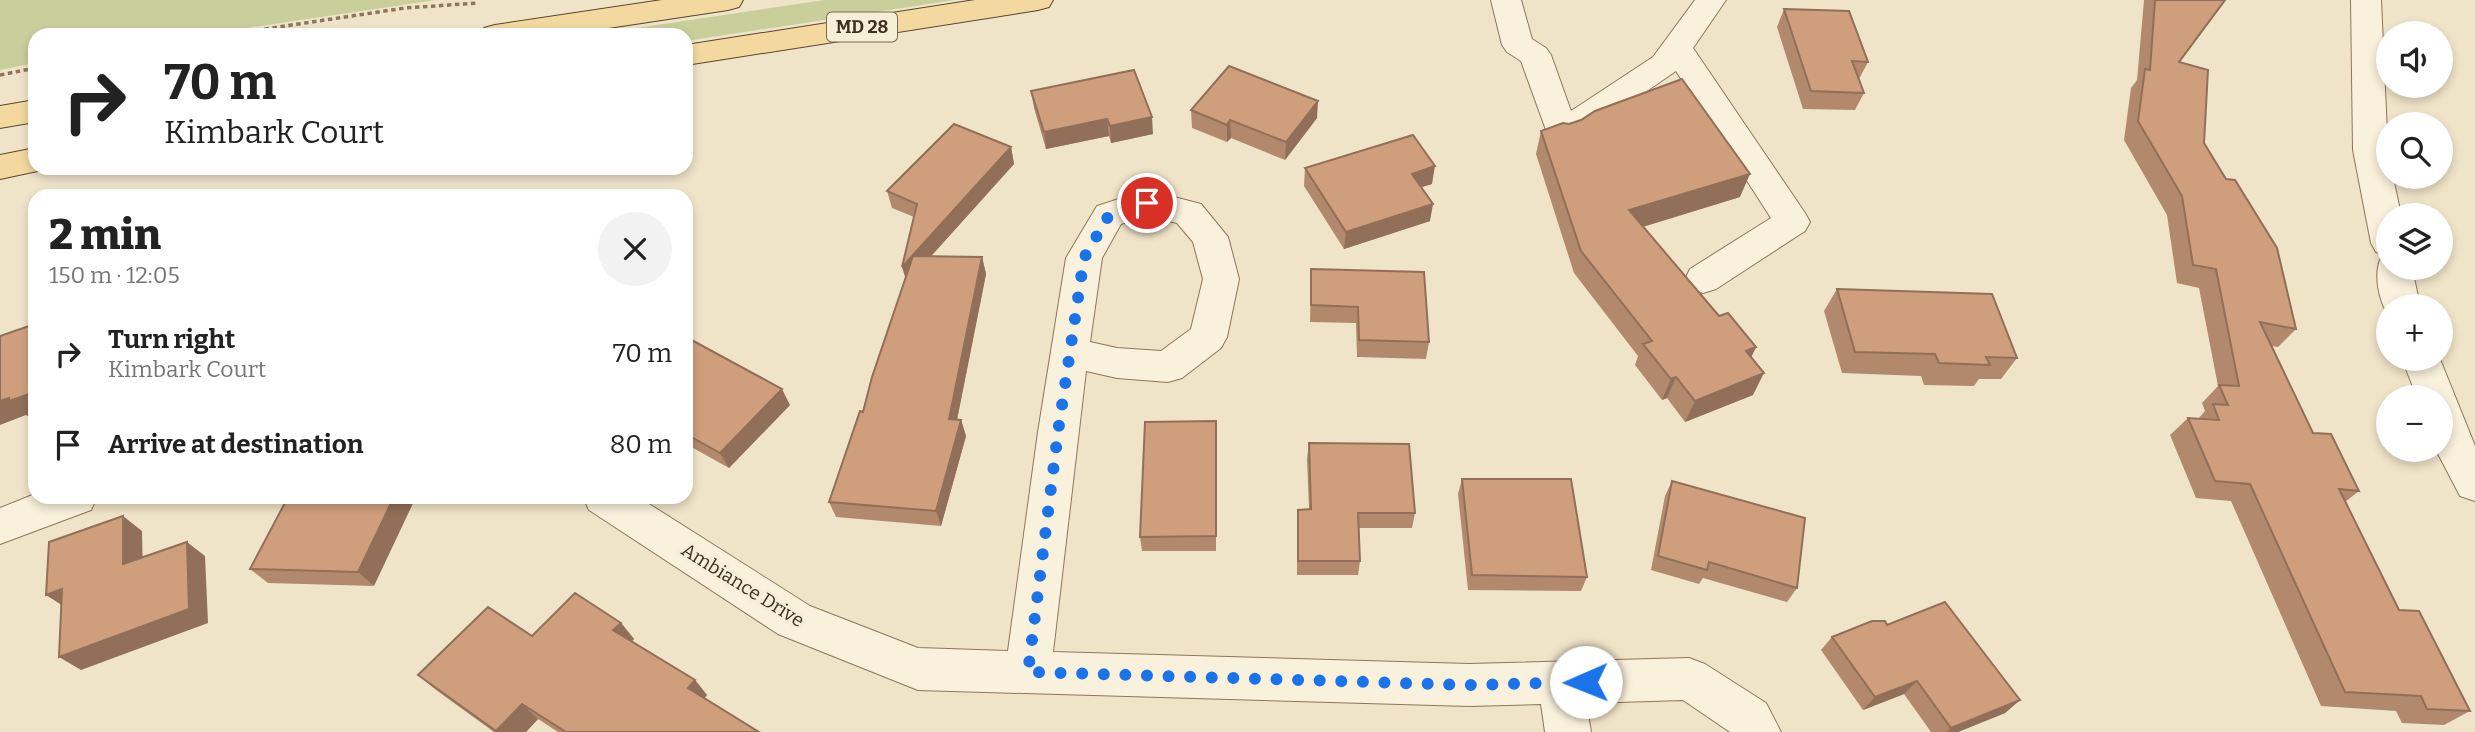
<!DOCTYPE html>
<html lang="en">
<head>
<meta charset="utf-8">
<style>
  body { margin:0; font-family:Bitter,serif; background:#f2f2f2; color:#222; height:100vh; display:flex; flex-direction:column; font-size:26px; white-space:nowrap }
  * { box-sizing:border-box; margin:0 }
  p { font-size:23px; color:#767676 }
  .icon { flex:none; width:38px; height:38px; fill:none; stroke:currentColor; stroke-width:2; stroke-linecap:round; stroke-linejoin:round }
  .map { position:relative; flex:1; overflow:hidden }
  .side { position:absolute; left:28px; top:189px; width:665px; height:315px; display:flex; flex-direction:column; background:#fff; border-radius:21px; box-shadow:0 4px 10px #0003 }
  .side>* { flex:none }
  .hud { position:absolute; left:28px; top:28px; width:665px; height:147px; border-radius:21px; box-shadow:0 4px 10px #0003; background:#fff; color:#222; overflow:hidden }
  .tools { position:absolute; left:2376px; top:21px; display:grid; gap:14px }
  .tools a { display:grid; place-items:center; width:77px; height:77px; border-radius:50%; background:#fff; box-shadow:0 4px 10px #0003; font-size:35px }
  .pin { position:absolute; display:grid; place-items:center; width:60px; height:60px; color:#fff; margin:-30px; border:4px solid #fff; border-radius:50%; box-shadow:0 2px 7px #0007 }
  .me { position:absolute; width:77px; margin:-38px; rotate:269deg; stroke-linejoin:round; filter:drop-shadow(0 0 5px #0008) }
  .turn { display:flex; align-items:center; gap:24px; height:147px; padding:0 21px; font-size:32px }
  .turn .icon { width:91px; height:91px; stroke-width:2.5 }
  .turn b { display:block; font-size:49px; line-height:60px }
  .round { display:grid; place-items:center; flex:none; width:74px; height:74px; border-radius:37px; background:#f2f2f2 }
  .overview { display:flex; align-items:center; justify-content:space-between; height:119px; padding:0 21px }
  h1 { font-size:42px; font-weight:800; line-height:52px }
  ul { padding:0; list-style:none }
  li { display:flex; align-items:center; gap:21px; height:91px; padding:0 21px }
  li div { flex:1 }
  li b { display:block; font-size:26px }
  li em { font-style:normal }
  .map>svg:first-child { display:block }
</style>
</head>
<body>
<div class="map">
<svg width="2475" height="732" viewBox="0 0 2475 732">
  <rect width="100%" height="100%" fill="#f0e4c8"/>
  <path fill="#c9cf9b" d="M 0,0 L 436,0 L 199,35 L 35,35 L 35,63 L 0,70 Z
    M 824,0 L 955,0 L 686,41 L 686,35 L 590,35 Z"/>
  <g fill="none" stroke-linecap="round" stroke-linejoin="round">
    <defs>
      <path id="minor" d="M 1491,0 L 1521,0 L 1532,39 L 1546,48 L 1551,55 L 1571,111 L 1653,57 L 1695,0 L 1726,0 L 1693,48 L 1805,213 L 1810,222 L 1805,231 L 1716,289 L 1703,293 L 1690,289 L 1685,279 L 1690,269 L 1771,218 L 1676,71 L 1574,141 L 1562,145 L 1550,141 L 1521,61 L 1507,52 L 1502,45 Z
        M 2351,0 L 2381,0 L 2389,177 L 2393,177 L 2401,215 L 2389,215 L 2389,268 L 2412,268 L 2420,306 L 2389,306 L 2389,316 C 2379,302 2373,274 2381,258 L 2388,256 L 2376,252 L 2371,243 L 2353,150 Z
        M 1147,190 L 1201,204 L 1228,237 L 1239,279 L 1227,337 L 1221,348 L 1182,378 L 1168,382 L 1117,378 L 1086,371 L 1053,652 L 1469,664 L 1689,658 L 1705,664 L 1766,703 L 1781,732 L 1730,732 L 1683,700 L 1586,703 L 1591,732 L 1545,732 L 1541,704 L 1469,706 L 918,690 L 778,634 L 589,510 L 583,497 L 638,497 L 810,606 L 918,648 L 1008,651 L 1038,432 L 1066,258 L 1097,206 ZM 1147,216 L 1177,223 L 1193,242 L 1203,279 L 1191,329 L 1161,351 L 1117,348 L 1090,342 L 1102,258 L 1121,224 Z
        M 2402,359 L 2440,359 L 2475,446 L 2475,501 L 2460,496 L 2436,450 L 2441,450 L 2441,397 L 2417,397 Z
        M 35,494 L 35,497 L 97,497 L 91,510 L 0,544 L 0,508 Z"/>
      <path id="major" d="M 662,0 L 743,0 L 739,7 L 728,10 L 562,35 L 479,35 L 484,28 L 495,25 Z
        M 975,0 L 1053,0 L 1049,7 L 1038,10 L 686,65 L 686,45 Z
        M 35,100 L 35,122 L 0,128 L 0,106 Z
        M 35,148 L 35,168 L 47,169 L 0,179 L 0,155 Z"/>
    </defs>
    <use href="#minor" stroke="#8d765c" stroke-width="2"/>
    <use href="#major" stroke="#5b4430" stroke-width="2"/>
    <path stroke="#8d765c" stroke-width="3.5" stroke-dasharray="4.5 3.5" stroke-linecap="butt" d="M 225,35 L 405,8 L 478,3
      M 0,75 L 35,68"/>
    <use href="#minor" fill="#faf1dc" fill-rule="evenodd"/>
    <use href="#major" fill="#f3d9a0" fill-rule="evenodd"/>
  </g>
  <path fill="#b2896c" d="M 2144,0 L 2226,0 L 2180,62 L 2204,143 L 2296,329 L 2278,347 L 2271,346 L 2313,433 L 2359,491 L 2345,502 L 2399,610 L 2470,711 L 2444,725 L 2402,723 L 2396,711 L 2321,706 L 2231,501 L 2196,498 L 2170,435 L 2188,418 L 2198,419 L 2205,411 L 2202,403 L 2218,386 L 2199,288 L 2177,283 L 2167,215 L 2124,140 L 2131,88 L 2137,80 Z
    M 1784,9 L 1868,62 L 1859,79 L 1864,93 L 1855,110 L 1803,109 L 1777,27 Z
    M 1031,91 L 1153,134 L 1111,143 L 1109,136 L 1046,149 L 1034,108 Z
    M 1191,110 L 1317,118 L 1285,160 L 1231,138 L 1227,142 L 1192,128 Z
    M 1541,131 L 1740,197 L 1643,227 L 1719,316 L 1756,347 L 1751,358 L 1753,395 L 1685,422 L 1667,398 L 1662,400 L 1635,365 L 1638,356 L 1574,273 L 1536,154 Z
    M 1011,147 L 1014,164 L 931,256 L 982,257 L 986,274 L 957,419 L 961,420 L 966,436 L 941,526 L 836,517 L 829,502 L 863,412 L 905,279 L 914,217 L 892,208 L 887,191 Z
    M 1305,168 L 1432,184 L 1421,187 L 1430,221 L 1344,249 L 1304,186 Z
    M 1311,269 L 1429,342 L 1426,359 L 1357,357 L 1356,323 L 1310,322 Z
    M 1837,289 L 2017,358 L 2001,379 L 1979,379 L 1974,386 L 1924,385 L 1921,376 L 1842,373 L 1824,311 Z
    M 686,337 L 790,405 L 729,468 L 686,444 Z
    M 1216,421 L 1216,551 L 1142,551 L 1140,537 Z
    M 1309,443 L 1415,513 L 1412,528 L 1359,528 L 1360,561 L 1358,575 L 1297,575 L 1297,525 L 1298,510 L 1309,509 L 1307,459 Z
    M 1462,479 L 1587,577 L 1581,591 L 1468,590 L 1458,494 Z
    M 1672,481 L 1797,588 L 1787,602 L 1703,578 L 1699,584 L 1651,570 L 1665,496 Z
    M 288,497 L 374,586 L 268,583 L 250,569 Z
    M 621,623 L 634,639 L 632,641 L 695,680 L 707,695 L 704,698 L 759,732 L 558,732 L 538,719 L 526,732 L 494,732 L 436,690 L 418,675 L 532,636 Z
    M 1887,625 L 2020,700 L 2005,713 L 1958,732 L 1931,732 L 1904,694 L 1863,710 L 1821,650 L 1832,637 Z"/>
  <path fill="#916f58" d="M 1318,101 L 1317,118 L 1285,160 L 1286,142 Z
    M 1152,117 L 1153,134 L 1111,143 L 1110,126 Z
    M 1107,119 L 1109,136 L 1046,149 L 1044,132 Z
    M 1230,120 L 1231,138 L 1227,142 L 1227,125 Z
    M 1011,147 L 1014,164 L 907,283 L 902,267 Z
    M 1435,166 L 1432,184 L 1409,191 L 1412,174 Z
    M 1750,174 L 1740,197 L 1622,233 L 1629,210 Z
    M 1433,204 L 1430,221 L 1344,249 L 1346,232 Z
    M 982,257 L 986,274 L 954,435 L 949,419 Z
    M 1756,347 L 1745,369 L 1746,351 Z
    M 1764,373 L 1753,395 L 1685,422 L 1695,401 Z
    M 1676,377 L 1667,398 L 1662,400 L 1671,379 Z
    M 782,389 L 790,405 L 729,468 L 720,453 Z
    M 35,392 L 35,415 L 29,417 L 26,415 L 0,425 L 0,401 L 9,398 Z
    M 961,420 L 966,436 L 941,526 L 936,511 Z
    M 394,497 L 416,497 L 374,586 L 358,572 Z
    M 123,516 L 142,531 L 143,578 L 123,564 Z
    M 187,542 L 205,556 L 208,623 L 81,670 L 59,657 Z
    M 62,589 L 68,609 L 46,595 Z
    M 621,623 L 634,639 L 627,647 L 613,630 Z
    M 695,680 L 707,695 L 700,704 L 688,688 Z
    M 1917,681 L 1904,694 L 1863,710 L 1875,697 Z
    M 2020,700 L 2005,713 L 1958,732 L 1946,732 L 1951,728 Z
    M 522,704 L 538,719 L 526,732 L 497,732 L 496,731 Z"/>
  <path fill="#cf9f7d" stroke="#916f58" stroke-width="2" d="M 2155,0 L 2225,0 L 2179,62 L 2208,70 L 2204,143 L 2226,179 L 2235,180 L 2277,248 L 2296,329 L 2260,322 L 2313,433 L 2331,434 L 2359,491 L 2339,489 L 2399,610 L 2419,611 L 2470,711 L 2427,709 L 2421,696 L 2345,692 L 2250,484 L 2215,481 L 2188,418 L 2219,420 L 2213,404 L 2228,405 L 2219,385 L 2239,386 L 2216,269 L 2193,265 L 2182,196 L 2138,121 L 2145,69 L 2150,70 Z
    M 1784,9 L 1849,11 L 1868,62 L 1852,61 L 1864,93 L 1811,91 Z
    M 1229,66 L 1318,101 L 1286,142 L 1230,120 L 1227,125 L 1191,110 Z
    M 1134,70 L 1152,117 L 1110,126 L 1107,119 L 1044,132 L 1031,91 Z
    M 1682,79 L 1750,174 L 1629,210 L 1719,316 L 1728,313 L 1756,347 L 1746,351 L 1764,373 L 1695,401 L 1676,377 L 1671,379 L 1643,344 L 1652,341 L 1581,251 L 1541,131 L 1563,123 L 1569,124 L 1581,120 L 1595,111 Z
    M 954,124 L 1011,147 L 902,267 L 917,204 L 887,191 Z
    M 1413,135 L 1435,166 L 1412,174 L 1433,204 L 1346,232 L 1305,168 Z
    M 913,256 L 982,257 L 949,419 L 961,420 L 936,511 L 829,502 L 860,411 L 863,412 L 872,377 Z
    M 1311,269 L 1424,272 L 1429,342 L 1359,340 L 1358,307 L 1311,305 Z
    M 1837,289 L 1992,294 L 2017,358 L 1986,357 L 1990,365 L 1939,363 L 1935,354 L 1855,352 Z
    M 35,324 L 35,392 L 9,401 L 9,398 L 0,401 L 0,336 Z
    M 686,337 L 782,389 L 720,453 L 686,434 Z
    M 1216,421 L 1216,536 L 1140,537 L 1145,422 Z
    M 1309,443 L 1409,444 L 1415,513 L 1358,513 L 1360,561 L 1298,561 L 1298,510 L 1311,509 Z
    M 1462,479 L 1571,479 L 1587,577 L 1472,575 Z
    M 1672,481 L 1805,518 L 1797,588 L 1709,562 L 1707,570 L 1658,556 Z
    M 288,497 L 394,497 L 358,572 L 250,569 Z
    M 123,516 L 123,564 L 187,542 L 189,609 L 59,657 L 62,589 L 46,595 L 49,542 Z
    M 575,593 L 621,623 L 613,630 L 695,680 L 688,688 L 759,732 L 566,732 L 522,704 L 496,731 L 418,675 L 488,607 L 532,636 Z
    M 1945,602 L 2020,700 L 1951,728 L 1917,681 L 1875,697 L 1832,637 L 1872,621 L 1885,621 L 1887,625 Z"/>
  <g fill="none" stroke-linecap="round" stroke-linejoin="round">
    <path stroke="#1a73e8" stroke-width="12" stroke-dasharray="0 21.6" d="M 1147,203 L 1109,215 L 1084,258 L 1058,432 L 1028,672 L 1469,685 L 1586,682"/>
  </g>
  <g text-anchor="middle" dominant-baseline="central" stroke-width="7" stroke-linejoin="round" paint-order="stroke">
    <rect fill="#f7eed8" stroke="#756857" stroke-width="2" x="827" y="12.5" width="70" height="29" rx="5"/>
    <g font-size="18" font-weight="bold" fill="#3d2e20">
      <text x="862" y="27">MD 28</text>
    </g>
    <g font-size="19" fill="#3d2e20" stroke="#f7eed8">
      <text transform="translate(743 585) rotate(32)">Ambiance Drive</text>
    </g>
  </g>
</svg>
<div class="tools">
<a><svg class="icon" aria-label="sound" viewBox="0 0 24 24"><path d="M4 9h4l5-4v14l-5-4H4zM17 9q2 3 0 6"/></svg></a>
<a><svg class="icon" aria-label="search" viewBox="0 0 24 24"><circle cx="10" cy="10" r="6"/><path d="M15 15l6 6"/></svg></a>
<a><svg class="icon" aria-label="layers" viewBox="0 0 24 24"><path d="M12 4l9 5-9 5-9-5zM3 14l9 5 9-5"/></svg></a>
<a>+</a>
<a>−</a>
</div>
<div class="pin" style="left:1147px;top:203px;background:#d93025"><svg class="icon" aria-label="arrive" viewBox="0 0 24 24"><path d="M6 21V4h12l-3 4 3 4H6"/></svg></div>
<svg class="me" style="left:1586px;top:682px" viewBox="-20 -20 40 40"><circle r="19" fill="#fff"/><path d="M0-13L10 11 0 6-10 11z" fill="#1a73e8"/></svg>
<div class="hud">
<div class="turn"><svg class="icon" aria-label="right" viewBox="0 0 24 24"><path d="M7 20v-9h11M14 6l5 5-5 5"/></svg><div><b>70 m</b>Kimbark Court</div></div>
</div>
<section class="side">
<div class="overview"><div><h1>2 min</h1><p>150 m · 12:05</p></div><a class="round"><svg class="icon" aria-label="close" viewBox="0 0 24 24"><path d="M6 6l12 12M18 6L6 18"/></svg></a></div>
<ul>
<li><svg class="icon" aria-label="right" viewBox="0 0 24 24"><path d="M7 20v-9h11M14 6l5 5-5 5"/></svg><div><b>Turn right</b><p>Kimbark Court</p></div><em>70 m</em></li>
<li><svg class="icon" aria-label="arrive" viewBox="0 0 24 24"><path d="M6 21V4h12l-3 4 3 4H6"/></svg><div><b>Arrive at destination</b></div><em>80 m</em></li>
</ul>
</section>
</div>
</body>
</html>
